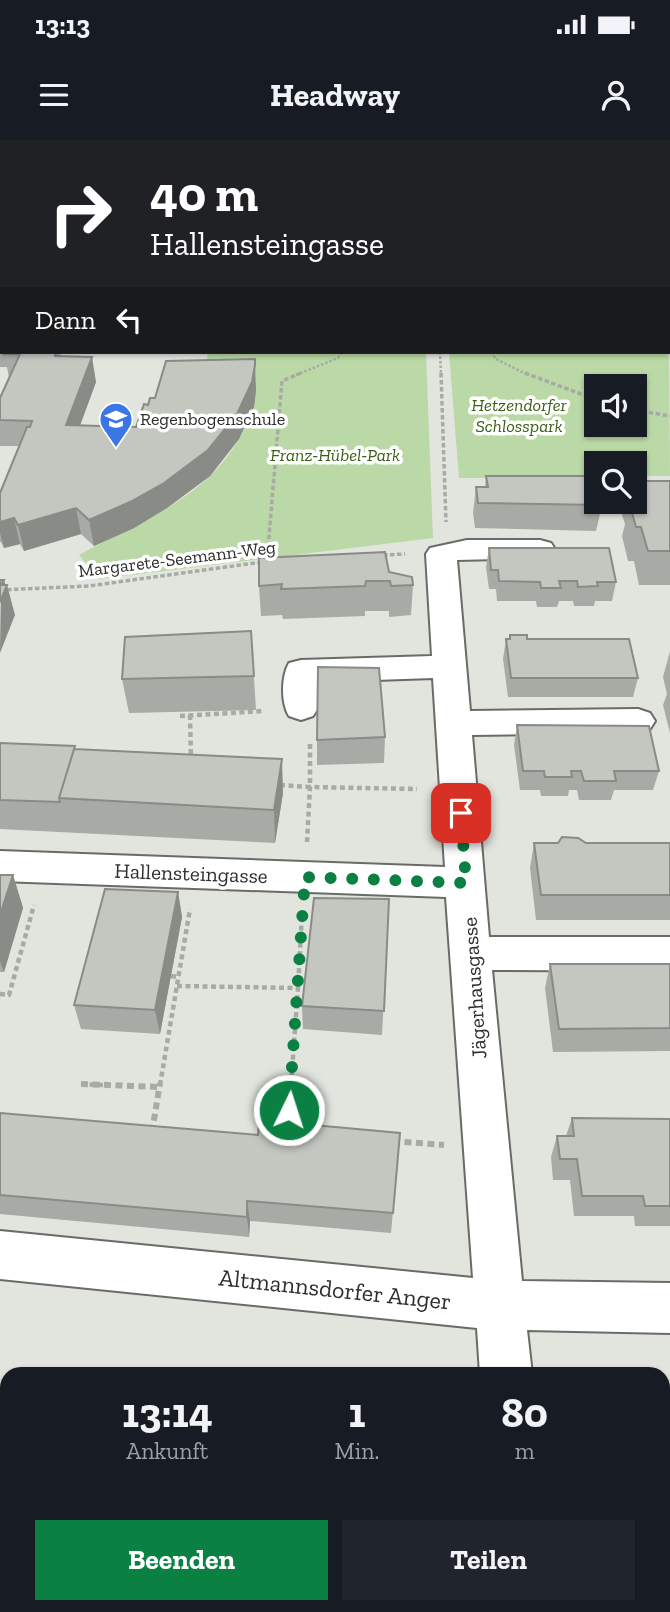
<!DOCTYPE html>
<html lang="de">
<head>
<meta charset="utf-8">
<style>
  body { margin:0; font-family:"Zilla Slab",serif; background:#20242c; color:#f1f3f6; height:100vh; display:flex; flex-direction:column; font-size:26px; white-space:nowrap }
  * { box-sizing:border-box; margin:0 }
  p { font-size:23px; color:#9ea1a6 }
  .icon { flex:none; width:38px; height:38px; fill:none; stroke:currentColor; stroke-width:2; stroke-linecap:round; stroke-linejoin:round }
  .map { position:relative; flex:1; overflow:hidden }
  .panel { position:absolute; left:0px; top:1227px; width:670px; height:247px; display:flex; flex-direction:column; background:#171b24; border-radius:21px 21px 0 0; box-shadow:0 2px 5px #0004 }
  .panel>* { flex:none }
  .guide { position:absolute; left:0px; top:0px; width:670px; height:214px; box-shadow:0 2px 5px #0004; background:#202124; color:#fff; overflow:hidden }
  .tools { position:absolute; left:584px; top:234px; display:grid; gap:14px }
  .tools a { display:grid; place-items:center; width:63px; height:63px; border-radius:0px; background:#171b24; box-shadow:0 2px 5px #0004; font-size:35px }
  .pin { position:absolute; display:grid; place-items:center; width:60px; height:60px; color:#fff; margin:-30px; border-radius:14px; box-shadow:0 4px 10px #0006 }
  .me { position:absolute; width:77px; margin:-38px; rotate:4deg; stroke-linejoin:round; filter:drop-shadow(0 0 5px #0008) }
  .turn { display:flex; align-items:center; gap:24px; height:147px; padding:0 35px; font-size:32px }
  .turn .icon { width:91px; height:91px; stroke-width:2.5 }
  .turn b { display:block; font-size:49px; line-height:60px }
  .then { display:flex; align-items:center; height:66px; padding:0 35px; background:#0003; gap:14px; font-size:26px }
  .eta { display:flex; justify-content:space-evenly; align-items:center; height:119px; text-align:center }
  .eta b { font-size:42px; font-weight:800; line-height:49px }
  .cta { display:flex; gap:14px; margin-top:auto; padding:14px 35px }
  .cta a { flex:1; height:80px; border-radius:0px; background:#0b8043; color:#fff; font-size:28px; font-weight:800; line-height:80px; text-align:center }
  .cta a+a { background:#20242c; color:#f1f3f6 }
  .status { display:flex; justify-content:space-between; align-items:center; height:49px; padding:0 35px; background:#171b24; direction:ltr }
  .status svg { height:19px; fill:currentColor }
  header { display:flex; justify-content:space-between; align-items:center; height:91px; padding:0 35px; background:#171b24; font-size:32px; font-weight:800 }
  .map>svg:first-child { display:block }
</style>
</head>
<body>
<div class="status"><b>13:13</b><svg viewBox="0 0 49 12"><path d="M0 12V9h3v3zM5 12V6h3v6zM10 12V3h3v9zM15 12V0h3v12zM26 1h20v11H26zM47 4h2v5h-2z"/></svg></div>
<header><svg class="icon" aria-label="menu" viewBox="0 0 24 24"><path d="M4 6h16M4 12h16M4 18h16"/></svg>Headway<svg class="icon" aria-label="person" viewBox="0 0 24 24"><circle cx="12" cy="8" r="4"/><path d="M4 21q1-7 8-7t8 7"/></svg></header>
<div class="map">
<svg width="670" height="1472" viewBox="0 0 670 1472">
  <rect width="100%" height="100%" fill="#e1e5de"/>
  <path fill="#bad9a6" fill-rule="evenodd" d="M 668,82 L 670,336 L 635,336 L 635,324 L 597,324 L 597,337 L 459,338 L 449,212 L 668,212 ZM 597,247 L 635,247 L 635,285 L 597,285 Z
    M 208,212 L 426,212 L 433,398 L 99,439 L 79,415 C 152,374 222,355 254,267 L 203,245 Z"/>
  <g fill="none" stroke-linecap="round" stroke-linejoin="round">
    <defs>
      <path id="minor" d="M 467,400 L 540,400 L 551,403 L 555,409 L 551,415 L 540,418 L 457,420 L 470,571 L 638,569 L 650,573 L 655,581 L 650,589 L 638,593 L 472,595 L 489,797 L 670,797 L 670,831 L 492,830 L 522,1141 L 670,1143 L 670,1193 L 527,1190 L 532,1234 L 480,1234 L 477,1188 L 0,1139 L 0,1091 L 473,1138 L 446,757 L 0,741 L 0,711 L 445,727 L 433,538 L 318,542 L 318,568 L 313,576 L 301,580 L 289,576 C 281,563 281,537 289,523 L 301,520 L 432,516 L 426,414 L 430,408 Z
        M 502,1466 L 560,1466 L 561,1472 L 503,1472 Z"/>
    </defs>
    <use href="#minor" stroke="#696c66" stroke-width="4"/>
    <path stroke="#a8aba5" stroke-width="2.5" stroke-dasharray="2.5 2" stroke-linecap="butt" d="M 668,178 L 670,184
      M 440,212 L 441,235
      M 491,212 L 496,219 L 528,235
      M 296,235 L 338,218 L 342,212"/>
    <path stroke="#a8aba5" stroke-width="3.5" stroke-dasharray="4.5 2.5" stroke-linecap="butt" d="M 441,233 L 446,382
      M 525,233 L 597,260
      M 635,270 L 670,276
      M 383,415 L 405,414
      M 267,420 L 282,241 L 301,233
      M 0,450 L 89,446 L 262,422"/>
    <path stroke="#a8aba5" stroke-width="4.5" stroke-dasharray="5 3.5" stroke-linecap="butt" d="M 190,575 L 191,620
      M 180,576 L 263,571
      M 280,645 L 310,647 L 310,601
      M 307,702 L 310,647 L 417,649
      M 171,836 L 178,837
      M 177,846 L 298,848 L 302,773
      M 0,854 L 9,855 L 34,765
      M 81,944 L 103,945
      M 160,945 L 190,769
      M 291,945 L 298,848"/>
    <path stroke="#a8aba5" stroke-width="6" stroke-dasharray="7 4.5" stroke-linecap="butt" d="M 81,944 L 160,947
      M 288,987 L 291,943
      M 152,992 L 160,943
      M 393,1001 L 444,1005
      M 0,1421 L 0,1432"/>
    <use href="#minor" fill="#fff" fill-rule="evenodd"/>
  </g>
  <path fill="#a8aba5" d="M 0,0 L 61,0 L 61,2 L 2,2 L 2,11 L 0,11 Z
    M 88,0 L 198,0 L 198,2 L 89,2 Z
    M 668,17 L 670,17 L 670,66 L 668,66 Z
    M 0,21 L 2,21 L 2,56 L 0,56 Z
    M 2,164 L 2,212 L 60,212 L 61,216 L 96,242 L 80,285 L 136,287 L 148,265 L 256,250 L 254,267 L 239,299 L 210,336 L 167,368 L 134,388 L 94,406 L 81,394 L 24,411 L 20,404 L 4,408 L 1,402 L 0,402 L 0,353 L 19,306 L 0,306 L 0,258 L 9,238 L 7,227 L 0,227 L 0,168 Z
    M 486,336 L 602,365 L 596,391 L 475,388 L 473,373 L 476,347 L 485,347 Z
    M 670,341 L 670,445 L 639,445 L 634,421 L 628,421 L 622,396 L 625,384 L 622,375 L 625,362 L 635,362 Z
    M 489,408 L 616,442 L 612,461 L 595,461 L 594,466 L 574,466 L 573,461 L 559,461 L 557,467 L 537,467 L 536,461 L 497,461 L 496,449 L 489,449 L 486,427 Z
    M 389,432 L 413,445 L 411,475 L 389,477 L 389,471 L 365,471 L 365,476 L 283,479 L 282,475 L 261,476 L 259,446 Z
    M 251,491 L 256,570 L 129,573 L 122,539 Z
    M 510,495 L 527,499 L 638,538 L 633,557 L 508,557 L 503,519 L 506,499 L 509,499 Z
    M 670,511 L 670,593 L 663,565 L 667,554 L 663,537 Z
    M 517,585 L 659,631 L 653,650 L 614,650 L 611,660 L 579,660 L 577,650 L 569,650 L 568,656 L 541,656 L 540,650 L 520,650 L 514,605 Z
    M 385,597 L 384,623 L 317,625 L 317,600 Z
    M 0,603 L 75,609 L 283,653 L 275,703 L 0,689 Z
    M 534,703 L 670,703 L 670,780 L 536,780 L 530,728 Z
    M 0,735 L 13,735 L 23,768 L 4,832 L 0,832 Z
    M 178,752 L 182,777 L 160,894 L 81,889 L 74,865 Z
    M 389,759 L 382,895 L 303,889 L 302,866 Z
    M 550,824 L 670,824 L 670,911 L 553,912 L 545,848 Z
    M 0,973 L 258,995 L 400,993 L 391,1093 L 250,1081 L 249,1097 L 0,1074 Z
    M 572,978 L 670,979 L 670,1086 L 635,1086 L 634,1076 L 574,1076 L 570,1040 L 553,1040 L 551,1017 L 557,996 L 566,996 Z"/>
  <path fill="#888b86" d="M 92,217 L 96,242 L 71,310 L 66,285 Z
    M 255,225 L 256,250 L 254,267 L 239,299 L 210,336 L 167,368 L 134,388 L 94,406 L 89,380 Z
    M 76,368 L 81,394 L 24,411 L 18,385 Z
    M 14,378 L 20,404 L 4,408 L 0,393 L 0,382 Z
    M 4,440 L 6,447 L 7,445 L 15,475 L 0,513 L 1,445 Z
    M 282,619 L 283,653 L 275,703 L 274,670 Z
    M 13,735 L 23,768 L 4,832 L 0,822 L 0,775 Z
    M 178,752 L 182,777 L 160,894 L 155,870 Z
    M 247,1061 L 250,1081 L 249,1097 L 247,1077 Z"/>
  <path fill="#c3c7c0" stroke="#888b86" stroke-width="2" d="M 265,0 L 319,0 L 318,2 L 265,2 Z
    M 430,0 L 632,0 L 636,2 L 430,2 Z
    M 668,17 L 670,17 L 670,49 L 668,49 Z
    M 0,21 L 2,21 L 2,39 L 0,39 Z
    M 2,164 L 2,202 L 0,202 L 0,168 Z
    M 5,212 L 56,212 L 55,216 L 92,217 L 66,285 L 136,287 L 144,264 L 148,265 L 150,258 L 155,258 L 166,221 L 255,219 L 255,225 L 252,242 L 237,274 L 208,310 L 164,343 L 130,362 L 89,380 L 76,368 L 18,385 L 14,378 L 0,382 L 0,353 L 27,287 L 30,287 L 32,281 L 0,280 L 0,258 L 20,214 L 4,214 Z
    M 486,336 L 595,336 L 597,345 L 597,362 L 601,362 L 602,365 L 478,363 L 476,347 L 488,347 Z
    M 635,341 L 670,341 L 670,411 L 648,411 L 641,387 L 636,387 L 629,362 L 635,362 Z
    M 489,408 L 609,408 L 616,442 L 597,442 L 598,446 L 578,447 L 577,441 L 559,441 L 561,448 L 541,448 L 540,442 L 499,441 L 498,430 L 491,430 Z
    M 385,412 L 389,432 L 412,437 L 413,445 L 391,446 L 390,441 L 366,441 L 365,446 L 281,449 L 282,444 L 259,446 L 259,418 Z
    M 0,440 L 4,440 L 1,445 L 7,445 L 0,462 Z
    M 251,491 L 254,536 L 122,539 L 125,497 Z
    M 510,495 L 527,495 L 527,499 L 629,499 L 638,538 L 511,538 L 506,499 L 510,499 Z
    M 318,527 L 379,528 L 385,597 L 317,600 Z
    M 517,585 L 649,586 L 659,631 L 614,631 L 616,641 L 584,641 L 581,631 L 571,631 L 572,637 L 545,637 L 544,631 L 523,631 Z
    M 0,603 L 75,606 L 59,658 L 60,662 L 0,660 Z
    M 74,609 L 282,619 L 274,670 L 59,658 Z
    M 562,697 L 578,698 L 586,703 L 670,703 L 670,755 L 541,755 L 534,703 L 558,703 Z
    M 0,735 L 13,735 L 0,775 Z
    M 105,749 L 178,752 L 155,870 L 74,865 Z
    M 314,758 L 389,759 L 384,871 L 302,866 Z
    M 550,824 L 670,824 L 670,888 L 559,889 Z
    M 0,973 L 258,995 L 259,980 L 400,993 L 393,1073 L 247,1061 L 247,1077 L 0,1055 Z
    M 572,978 L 670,979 L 670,1066 L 645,1066 L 643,1056 L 582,1056 L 577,1019 L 560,1019 L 557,996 L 574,996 Z
    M 3,1428 L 7,1428 L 7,1466 L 462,1466 L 462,1472 L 0,1472 L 0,1452 Z"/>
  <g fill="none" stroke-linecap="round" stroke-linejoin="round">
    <path stroke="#0b8043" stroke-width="12" stroke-dasharray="0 21.6" d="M 289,970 L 305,737 L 466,743 L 461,673"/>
  </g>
  <defs>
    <symbol id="school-pin" viewBox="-11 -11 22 30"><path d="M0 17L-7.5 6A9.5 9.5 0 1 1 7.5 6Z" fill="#3a76e5" stroke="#fff"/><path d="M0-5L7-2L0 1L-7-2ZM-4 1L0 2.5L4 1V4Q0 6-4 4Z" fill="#fff"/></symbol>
  </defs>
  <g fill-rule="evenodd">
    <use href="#school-pin" x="97" y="260" width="38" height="52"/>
  </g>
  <g text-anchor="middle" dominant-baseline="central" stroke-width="7" stroke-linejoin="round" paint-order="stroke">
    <g font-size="18" font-style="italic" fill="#395f17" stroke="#fff">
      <text x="519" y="265">Hetzendorfer<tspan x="519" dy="21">Schlosspark</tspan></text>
      <text x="335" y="315">Franz-Hübel-Park</text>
    </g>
    <g font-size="18" fill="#2d2f2c" stroke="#fff" text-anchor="start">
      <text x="140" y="279">Regenbogenschule</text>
    </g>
    <g font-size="18" fill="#2d2f2c" stroke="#fff">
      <text transform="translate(177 419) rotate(-7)">Margarete-Seemann-Weg</text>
    </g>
    <g font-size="21" fill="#2d2f2c" stroke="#fff">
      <text transform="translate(191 733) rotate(2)">Hallensteingasse</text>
      <text transform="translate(474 848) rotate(-94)">Jägerhausgasse</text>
    </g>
    <g font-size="24" fill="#2d2f2c" stroke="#fff">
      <text transform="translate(335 1149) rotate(6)">Altmannsdorfer Anger</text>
    </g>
  </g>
</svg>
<div class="tools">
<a><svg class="icon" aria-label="sound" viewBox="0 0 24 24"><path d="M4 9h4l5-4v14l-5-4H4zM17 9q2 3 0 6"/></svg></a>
<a><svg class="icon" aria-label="search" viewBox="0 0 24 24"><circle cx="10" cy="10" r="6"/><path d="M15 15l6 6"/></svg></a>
</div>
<div class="pin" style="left:461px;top:673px;background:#d93025"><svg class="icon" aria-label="arrive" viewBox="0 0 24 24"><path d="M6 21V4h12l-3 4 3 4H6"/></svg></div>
<svg class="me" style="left:289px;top:970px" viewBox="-20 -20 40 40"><circle r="17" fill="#0b8043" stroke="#fff" stroke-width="3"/><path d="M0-11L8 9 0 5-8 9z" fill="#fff"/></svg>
<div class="guide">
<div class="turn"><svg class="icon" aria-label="right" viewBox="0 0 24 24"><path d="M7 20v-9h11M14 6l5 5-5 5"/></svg><div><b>40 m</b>Hallensteingasse</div></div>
<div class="then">Dann<svg class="icon" aria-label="left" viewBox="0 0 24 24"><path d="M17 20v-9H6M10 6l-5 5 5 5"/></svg></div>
</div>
<section class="panel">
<div class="eta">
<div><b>13:14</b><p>Ankunft</p></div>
<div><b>1</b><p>Min.</p></div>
<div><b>80</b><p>m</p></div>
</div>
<div class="cta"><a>Beenden</a><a>Teilen</a></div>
</section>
</div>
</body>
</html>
